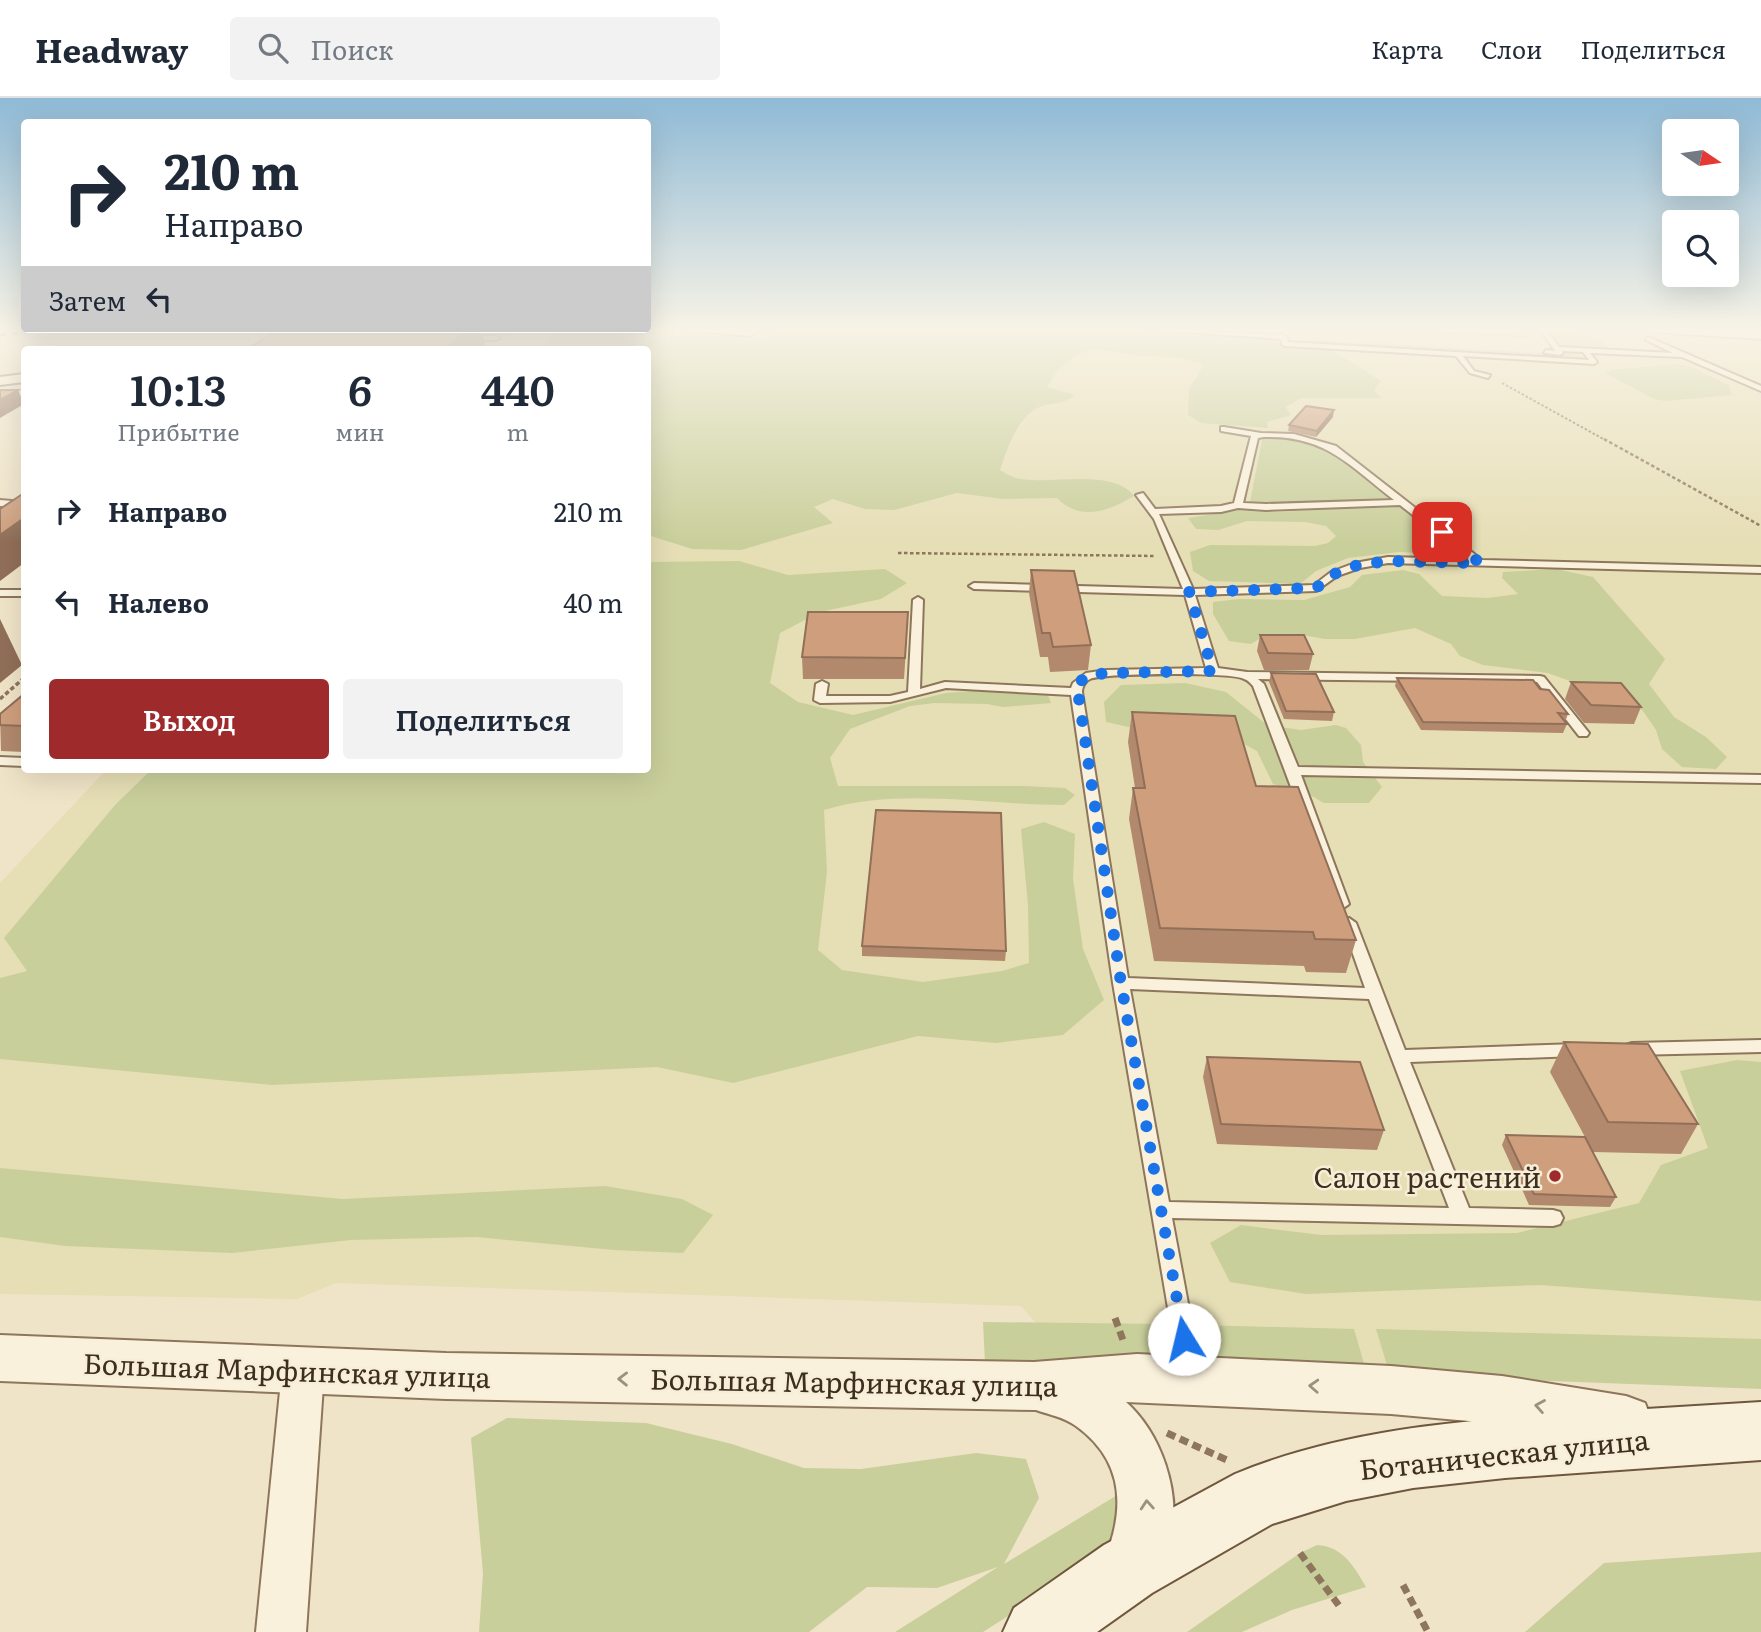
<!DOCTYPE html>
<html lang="ru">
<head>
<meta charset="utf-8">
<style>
  body { margin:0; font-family:Literata,serif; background:#f2f2f3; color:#1f2937; height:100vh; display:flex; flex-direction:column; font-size:26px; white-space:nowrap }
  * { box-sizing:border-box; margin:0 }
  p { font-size:23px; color:#747a83 }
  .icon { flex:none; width:38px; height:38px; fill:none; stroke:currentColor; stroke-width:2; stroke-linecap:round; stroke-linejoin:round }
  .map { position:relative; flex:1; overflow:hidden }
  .details { position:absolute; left:21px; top:248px; width:630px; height:427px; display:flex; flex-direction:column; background:#fff; border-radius:7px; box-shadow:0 7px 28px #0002 }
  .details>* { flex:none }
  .hud { position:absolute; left:21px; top:21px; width:630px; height:214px; border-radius:7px; box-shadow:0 7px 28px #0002; background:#fff; color:#1f2937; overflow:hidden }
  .needle { width:46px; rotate:103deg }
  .buttons { position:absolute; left:1662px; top:21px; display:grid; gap:14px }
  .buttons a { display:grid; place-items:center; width:77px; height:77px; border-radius:7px; background:#fff; box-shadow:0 7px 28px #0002; font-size:35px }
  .pin { position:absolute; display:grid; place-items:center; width:60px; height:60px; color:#fff; margin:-30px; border-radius:14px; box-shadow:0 4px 10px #0006 }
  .me { position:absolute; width:77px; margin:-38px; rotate:351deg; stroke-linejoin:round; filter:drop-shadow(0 0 5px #0008) }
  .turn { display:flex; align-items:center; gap:24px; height:147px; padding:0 28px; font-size:32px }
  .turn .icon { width:91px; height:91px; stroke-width:2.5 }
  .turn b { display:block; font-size:49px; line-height:60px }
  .then { display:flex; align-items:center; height:66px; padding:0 28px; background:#0003; gap:14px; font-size:26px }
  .eta { display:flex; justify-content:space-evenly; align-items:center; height:119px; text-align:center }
  .eta b { font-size:42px; font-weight:600; line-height:49px }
  .primary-button { display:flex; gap:14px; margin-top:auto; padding:14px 28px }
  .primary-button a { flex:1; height:80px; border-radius:7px; background:#9e2a2b; color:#fff; font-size:28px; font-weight:600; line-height:80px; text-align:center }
  .primary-button a+a { background:#f2f2f3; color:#1f2937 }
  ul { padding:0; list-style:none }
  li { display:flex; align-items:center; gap:21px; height:91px; padding:0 28px }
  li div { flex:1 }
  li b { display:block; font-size:26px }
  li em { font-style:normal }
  header { display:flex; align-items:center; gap:42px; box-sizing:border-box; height:98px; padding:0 35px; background:#fff; border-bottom:2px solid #e0e1e3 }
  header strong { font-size:33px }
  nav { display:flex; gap:38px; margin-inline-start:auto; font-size:24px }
  .search { width:490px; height:63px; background:#f2f2f3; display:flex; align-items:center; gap:18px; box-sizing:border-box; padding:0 24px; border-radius:7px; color:#747a83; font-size:26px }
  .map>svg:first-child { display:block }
</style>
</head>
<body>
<header>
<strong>Headway</strong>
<div class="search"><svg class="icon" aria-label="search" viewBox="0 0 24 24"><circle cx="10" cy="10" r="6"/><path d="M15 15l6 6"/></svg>Поиск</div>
<nav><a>Карта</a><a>Слои</a><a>Поделиться</a></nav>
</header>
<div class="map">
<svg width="1761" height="1534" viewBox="0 0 1761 1534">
  <rect width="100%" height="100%" fill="#f0e4c8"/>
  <path fill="#e6deb5" d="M 769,230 L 1581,230 L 1761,241 L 1761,1260 L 1361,1276 L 1052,1243 L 1021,1208 L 336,1185 L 297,1201 L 0,1196 L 0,785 L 106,672 L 648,672 L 648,288 Z"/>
  <path fill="#c9cf9b" d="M 787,230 L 1114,230 L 1263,241 L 1276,244 L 1320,242 L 1554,256 C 1568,254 1576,252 1586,262 L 1344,248 L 1332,252 L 1381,283 L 1374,292 L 1381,300 L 1301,300 L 1286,309 L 1291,317 L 1267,324 L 1268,330 L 1201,325 L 1188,317 L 1189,291 L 1204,267 L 1181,260 L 1135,257 L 1095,251 L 1076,257 L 1057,273 L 1047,289 L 1075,297 C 1061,308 1054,303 1040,309 C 1017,318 1007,352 1000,372 C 1005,375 1010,378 1016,380 C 1048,388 1112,369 1134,398 C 1109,413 1080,424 1057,400 L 1003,401 L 957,395 L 894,412 L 865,411 L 833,401 L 814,409 L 833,425 L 741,452 L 692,451 L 648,437 L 648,252 L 538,252 L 553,238 L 546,234 L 517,234 L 503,243 L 479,245 L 429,238 L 488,231 L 675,231 L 755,243 Z
    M 1559,231 L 1602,241 L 1608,250 L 1564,249 L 1558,247 L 1550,232 Z
    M 1677,266 C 1694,267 1712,281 1729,287 L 1732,297 L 1665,303 L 1654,301 L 1605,275 L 1611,272 Z
    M 1266,339 C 1328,339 1347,365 1392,400 L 1390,403 L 1250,404 L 1262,342 Z
    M 1393,407 L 1404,409 L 1448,451 L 1438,456 L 1399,454 L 1348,460 L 1316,473 L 1300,486 L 1209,483 L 1193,473 L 1190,454 L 1210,447 L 1315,448 L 1328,445 L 1336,438 L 1326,428 L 1305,424 L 1247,423 L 1218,432 L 1196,431 L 1188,420 L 1245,411 L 1278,414 Z
    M 739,463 L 788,477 L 885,471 L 907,485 L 881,501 L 820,514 L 780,535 L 770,585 L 798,604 L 853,617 L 946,595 L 985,592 L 1048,597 L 1051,605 L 1003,609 L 987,606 L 935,605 L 910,608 L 850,631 L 830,660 L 838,688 L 1024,688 L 1065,690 L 1075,697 L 1064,707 C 985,707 900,689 824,712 L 827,774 L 818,852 L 842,872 L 923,884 L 1002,873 L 1029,865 L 1028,807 L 1021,731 L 1044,724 L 1075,736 L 1073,781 L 1083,851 L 1104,902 L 1063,937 L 996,945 L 918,938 L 733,985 L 657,969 L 272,987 L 0,961 L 0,880 L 27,873 L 4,840 L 115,707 L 151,672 L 648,672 L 648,464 Z
    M 1556,471 L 1593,479 L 1665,561 L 1649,586 L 1674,619 L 1706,639 L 1727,659 L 1716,671 L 1682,669 L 1662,651 L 1656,632 L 1643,613 L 1610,591 L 1586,589 L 1548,575 L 1483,567 L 1460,558 L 1451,546 L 1415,530 L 1355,541 L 1325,541 L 1297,536 L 1266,537 L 1251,546 L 1229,543 L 1213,516 L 1213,504 L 1239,501 L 1304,502 L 1350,489 L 1362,477 L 1403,472 L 1419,476 L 1442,498 L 1488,500 L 1518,496 L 1502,480 L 1503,474 Z
    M 1185,585 L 1226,594 L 1267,627 L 1301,632 L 1336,627 L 1346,630 L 1361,647 L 1363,664 L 1382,689 L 1369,705 L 1324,705 L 1310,697 L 1273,686 L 1257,653 L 1233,640 L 1151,634 L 1106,624 L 1104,604 L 1121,587 Z
    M 1737,962 L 1761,964 L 1761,1203 L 1540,1187 L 1306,1196 L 1230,1184 L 1210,1145 L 1241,1127 L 1321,1137 L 1517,1135 L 1639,1105 L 1661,1067 L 1708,1050 L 1680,973 Z
    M 0,1070 L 343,1101 L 605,1088 L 682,1101 L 713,1117 L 683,1155 L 614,1152 L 477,1139 L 351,1142 L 232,1155 L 65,1148 L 0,1139 Z
    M 983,1224 L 1164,1226 L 1166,1259 L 985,1266 Z
    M 1199,1227 L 1354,1231 L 1367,1276 L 1217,1266 L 1206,1255 Z
    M 1376,1231 L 1761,1241 L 1761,1291 L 1390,1277 Z
    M 507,1320 L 646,1325 L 732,1346 L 804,1370 L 861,1371 L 976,1355 L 1026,1361 L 1039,1400 L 1004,1466 L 1132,1388 L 1121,1446 L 983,1534 L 895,1534 L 998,1469 L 937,1490 L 867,1489 L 809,1534 L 479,1534 L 483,1475 L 471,1340 Z
    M 1317,1447 C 1342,1448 1354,1468 1366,1489 L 1292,1512 L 1242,1534 L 1187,1534 L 1300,1455 Z
    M 1761,1454 L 1761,1534 L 1525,1534 L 1604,1465 Z"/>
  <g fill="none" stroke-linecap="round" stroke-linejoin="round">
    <defs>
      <path id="service" d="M 648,230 L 646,233 L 630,231 L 648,231 Z
        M 666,230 L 748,234 L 756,230 L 764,230 L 749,238 Z
        M 1128,230 L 1284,237 L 1287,239 L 1288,244 L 1589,262 L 1583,254 L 1562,253 L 1563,255 L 1560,257 L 1544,255 L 1546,252 L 1555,253 L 1539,230 L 1545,230 L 1559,249 L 1673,255 L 1646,242 L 1648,239 L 1761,288 L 1761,293 L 1682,259 L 1590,255 L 1597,264 L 1594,266 L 1463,258 L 1474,273 L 1490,277 L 1488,280 L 1470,275 L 1456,258 L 1285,248 L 1282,246 L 1281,241 Z
        M 466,238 L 496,238 L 499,240 L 496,242 L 464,241 Z
        M 1224,329 L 1261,335 L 1294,336 L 1336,348 L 1482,462 L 1761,469 L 1761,475 L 1388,465 L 1360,470 L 1337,478 L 1316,493 L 1195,497 L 1218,570 L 1247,574 L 1540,578 L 1544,579 L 1589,635 L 1587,638 L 1579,638 L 1537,584 L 1258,581 L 1264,586 L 1298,669 L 1761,677 L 1761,685 L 1301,677 L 1349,806 L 1342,811 L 1335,806 L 1253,588 C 1250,585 1248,582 1244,581 C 1231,574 1103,575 1090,581 C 1085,583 1082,589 1082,594 L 1128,880 L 1365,890 L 1342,825 L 1349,820 L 1356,825 L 1405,952 L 1577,946 L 1583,948 L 1585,952 L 1583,956 L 1577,958 L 1410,964 L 1469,1110 L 1553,1112 L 1560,1114 L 1563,1120 L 1560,1126 L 1553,1128 L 1172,1120 L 1201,1275 L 1198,1282 L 1190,1285 L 1182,1282 L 1179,1275 L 1113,885 L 1071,597 L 946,590 L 890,604 L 820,605 L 814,602 L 816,586 L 822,583 L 828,586 L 826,598 L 890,598 L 908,594 L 913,502 L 918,499 L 923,502 L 920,591 L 945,584 L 1071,590 L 1073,585 L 1086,575 L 1107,572 L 1206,570 L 1185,497 L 974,491 L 969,488 L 974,485 L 1183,491 L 1154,421 L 1136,397 L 1143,395 L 1155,411 L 1221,408 L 1234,405 L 1251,338 L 1221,333 L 1221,329 ZM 1264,339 C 1325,337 1349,367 1394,402 L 1266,406 L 1243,405 L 1258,340 ZM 1400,407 L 1469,461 L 1388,459 L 1355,465 L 1331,474 L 1314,487 L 1193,491 L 1159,416 L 1221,414 L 1238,410 L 1266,412 ZM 1130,891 L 1369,901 L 1449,1110 L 1169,1104 Z
        M 0,402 L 24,404 L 24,408 L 0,408 Z
        M 0,492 L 24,492 L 24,498 L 0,498 Z
        M 0,659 L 24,660 L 24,668 L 0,667 Z
        M 1761,942 L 1761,954 L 1632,957 L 1626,955 L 1624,951 L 1626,947 L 1632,945 Z"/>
      <path id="minor" d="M 24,276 L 24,284 L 0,287 L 0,279 Z
        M 303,1253 L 318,1259 L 324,1273 L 306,1534 L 256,1534 L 282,1273 L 288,1259 Z"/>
      <path id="tertiary" d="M 1645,230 L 1761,233 L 1761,241 L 1652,234 Z
        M 0,1237 L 446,1255 L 1034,1264 L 1137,1256 L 1391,1268 L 1502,1278 L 1626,1298 L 1645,1305 L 1652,1323 L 1645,1341 L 1626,1348 L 1502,1326 L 1391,1316 L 1126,1304 C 1161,1335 1181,1394 1171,1439 C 1168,1455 1159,1471 1152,1485 L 1132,1494 L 1112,1485 L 1103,1465 C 1125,1414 1126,1364 1076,1328 C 1064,1319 1050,1317 1036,1312 L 446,1301 L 0,1283 Z"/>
      <path id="secondary" d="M 1750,230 L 1761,230 L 1761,235 L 1752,234 Z
        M 1761,1304 L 1761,1362 L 1505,1380 L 1413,1390 L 1346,1403 L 1272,1426 L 1152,1495 L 1097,1534 L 1003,1534 L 1014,1510 L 1104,1447 L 1235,1376 C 1339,1333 1453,1323 1564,1316 C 1630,1312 1695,1308 1761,1304 Z"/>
    </defs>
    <use href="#service" stroke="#8d765c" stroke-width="4"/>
    <use href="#minor" stroke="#8d765c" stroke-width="4"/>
    <use href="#tertiary" stroke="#8d765c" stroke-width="4"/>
    <use href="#secondary" stroke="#6f573f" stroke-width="4"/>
    <path stroke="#8d765c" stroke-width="2" stroke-dasharray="2.5 2" stroke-linecap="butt" d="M 1350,230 L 1528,239
      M 256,231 L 264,244
      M 1502,285 L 1607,343"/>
    <path stroke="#8d765c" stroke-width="2.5" stroke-dasharray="3.5 2.5" stroke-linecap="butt" d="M 1604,341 L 1761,428
      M 898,455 L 1156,458"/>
    <path stroke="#8d765c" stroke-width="3.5" stroke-dasharray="4.5 2.5" stroke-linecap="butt" d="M 0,601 L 24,580"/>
    <path stroke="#8d765c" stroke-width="7" stroke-dasharray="9 5" stroke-linecap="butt" d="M 1115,1220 L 1124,1245
      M 1167,1335 L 1229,1363
      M 1300,1455 L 1340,1509
      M 1403,1487 L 1428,1534"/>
    <use href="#service" fill="#faf1dc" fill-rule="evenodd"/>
    <use href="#minor" fill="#faf1dc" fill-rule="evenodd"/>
    <use href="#tertiary" fill="#faf1dc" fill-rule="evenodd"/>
    <use href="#secondary" fill="#faf1dc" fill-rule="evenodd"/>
    <path stroke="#3d2e20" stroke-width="2.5" stroke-dasharray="6 6" stroke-linecap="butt" d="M 0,237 L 54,231"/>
  </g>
  <path fill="#b2896c" d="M 1193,230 L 1264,230 L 1264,233 Z
    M 1333,319 L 1316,339 L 1288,333 L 1289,327 Z
    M 1031,472 L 1091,547 L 1088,572 L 1050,574 L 1048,559 L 1040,559 L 1029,495 Z
    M 907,535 L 904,581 L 803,581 L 802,559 Z
    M 1260,537 L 1313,556 L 1309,572 L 1264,572 L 1257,553 Z
    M 1271,575 L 1334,614 L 1332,623 L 1284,621 L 1269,584 Z
    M 1397,580 L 1540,591 L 1568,616 L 1565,624 L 1567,626 L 1563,635 L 1421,632 L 1395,588 Z
    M 1571,584 L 1641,609 L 1634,626 L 1584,625 L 1565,601 Z
    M 24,596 L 24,654 L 1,653 L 0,616 Z
    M 1132,614 L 1256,688 L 1356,842 L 1346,875 L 1306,874 L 1304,868 L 1154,863 L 1129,721 L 1133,690 L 1135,690 L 1128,644 Z
    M 862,848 L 1006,853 L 1005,863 L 862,858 Z
    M 1564,944 L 1698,1026 L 1681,1056 L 1593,1054 L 1616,1099 L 1610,1109 L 1529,1107 L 1502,1047 L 1506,1037 L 1585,1039 L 1550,974 Z
    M 1207,959 L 1384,1032 L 1377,1052 L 1217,1046 L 1203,979 Z"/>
  <path fill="#916f58" d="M 468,231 L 482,231 L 485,246 L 478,252 L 443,252 Z
    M 18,292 L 24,306 L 0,320 L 0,302 Z
    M 1334,312 L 1333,319 L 1316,339 L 1317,333 Z
    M 24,420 L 24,465 L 0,483 L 0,437 Z
    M 0,521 L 22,567 L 0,585 Z"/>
  <path fill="#cf9f7d" stroke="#916f58" stroke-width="2" d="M 279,231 L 468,231 L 443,252 L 246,252 Z
    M 0,292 L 18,292 L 0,302 Z
    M 1306,308 L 1334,312 L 1317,333 L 1289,327 Z
    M 24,395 L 24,420 L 0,437 L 0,411 Z
    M 1031,472 L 1074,473 L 1091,547 L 1053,549 L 1050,535 L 1042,535 Z
    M 808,514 L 908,514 L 905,560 L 802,559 Z
    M 1260,537 L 1304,537 L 1313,556 L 1268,555 Z
    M 1271,575 L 1316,576 L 1334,614 L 1286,613 Z
    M 1397,580 L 1533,582 L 1540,591 L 1549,592 L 1568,616 L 1558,615 L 1567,626 L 1423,624 Z
    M 1571,584 L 1621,585 L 1641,609 L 1591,607 Z
    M 24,596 L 24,628 L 0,627 L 0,616 Z
    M 1132,614 L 1235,618 L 1256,688 L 1298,689 L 1356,842 L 1315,841 L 1313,834 L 1160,830 L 1133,690 L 1145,690 Z
    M 876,712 L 1001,715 L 1006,853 L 862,848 Z
    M 1564,944 L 1648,946 L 1698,1026 L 1608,1024 Z
    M 1207,959 L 1360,964 L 1384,1032 L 1221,1026 Z
    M 1506,1037 L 1585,1039 L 1616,1099 L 1534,1096 Z"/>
  <defs><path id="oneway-chevron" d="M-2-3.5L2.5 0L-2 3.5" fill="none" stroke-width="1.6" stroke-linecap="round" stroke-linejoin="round" transform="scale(1.75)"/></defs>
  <g stroke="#9c907e">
    <use href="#oneway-chevron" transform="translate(623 1281) rotate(-179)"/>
    <use href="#oneway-chevron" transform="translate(1314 1288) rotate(-177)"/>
    <use href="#oneway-chevron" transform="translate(1540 1308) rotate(-170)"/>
    <use href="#oneway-chevron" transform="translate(1147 1407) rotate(-94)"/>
  </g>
  <linearGradient id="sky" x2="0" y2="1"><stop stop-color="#8fbad6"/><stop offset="0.52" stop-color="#f8f3e6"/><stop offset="1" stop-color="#f8f3e6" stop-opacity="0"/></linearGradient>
  <rect width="1761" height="445" fill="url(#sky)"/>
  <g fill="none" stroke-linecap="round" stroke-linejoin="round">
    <path stroke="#1a73e8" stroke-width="12" stroke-dasharray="0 21.6" d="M 1184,1241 L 1121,885 L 1077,587 L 1086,578 L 1107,575 L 1213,573 L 1189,494 L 1316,490 L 1334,476 L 1358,467 L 1388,463 L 1480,465 L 1442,434"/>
  </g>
  <circle fill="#9e2a2b" stroke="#f7eed8" stroke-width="2.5" cx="1555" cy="1078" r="7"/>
  <g text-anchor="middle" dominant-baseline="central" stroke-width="5" stroke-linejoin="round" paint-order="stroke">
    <g font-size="28" fill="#3d2e20" stroke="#f7eed8" text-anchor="end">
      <text x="1541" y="1078">Салон растений</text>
    </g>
    <g font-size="28" fill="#3d2e20" stroke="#f7eed8">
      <text transform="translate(287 1271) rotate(2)">Большая Марфинская улица</text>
      <text transform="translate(854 1283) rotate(1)">Большая Марфинская улица</text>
      <text transform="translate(1504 1355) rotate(-6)">Ботаническая улица</text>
    </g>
  </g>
</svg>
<div class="buttons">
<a><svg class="needle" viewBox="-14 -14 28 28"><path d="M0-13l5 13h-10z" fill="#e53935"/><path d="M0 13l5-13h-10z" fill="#747a83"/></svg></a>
<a><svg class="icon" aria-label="search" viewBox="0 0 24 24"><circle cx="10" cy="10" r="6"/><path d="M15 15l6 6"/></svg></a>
</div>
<div class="pin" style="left:1442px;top:434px;background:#d93025"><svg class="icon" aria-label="arrive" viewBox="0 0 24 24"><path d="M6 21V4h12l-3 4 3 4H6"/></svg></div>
<svg class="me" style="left:1184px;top:1241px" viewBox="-20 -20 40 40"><circle r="19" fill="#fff"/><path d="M0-13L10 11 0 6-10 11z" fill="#1a73e8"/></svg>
<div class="hud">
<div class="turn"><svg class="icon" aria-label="right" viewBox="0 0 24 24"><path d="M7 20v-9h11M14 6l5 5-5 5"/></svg><div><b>210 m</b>Направо</div></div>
<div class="then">Затем<svg class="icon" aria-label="left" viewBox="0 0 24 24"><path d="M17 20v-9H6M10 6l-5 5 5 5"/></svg></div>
</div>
<section class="details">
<div class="eta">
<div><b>10:13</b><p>Прибытие</p></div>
<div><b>6</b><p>мин</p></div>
<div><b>440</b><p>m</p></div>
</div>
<ul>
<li><svg class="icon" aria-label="right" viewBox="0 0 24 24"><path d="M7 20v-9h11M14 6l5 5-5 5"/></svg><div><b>Направо</b></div><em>210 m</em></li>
<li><svg class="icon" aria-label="left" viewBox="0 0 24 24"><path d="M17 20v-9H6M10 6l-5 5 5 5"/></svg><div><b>Налево</b></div><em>40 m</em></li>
</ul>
<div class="primary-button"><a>Выход</a><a>Поделиться</a></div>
</section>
</div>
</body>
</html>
